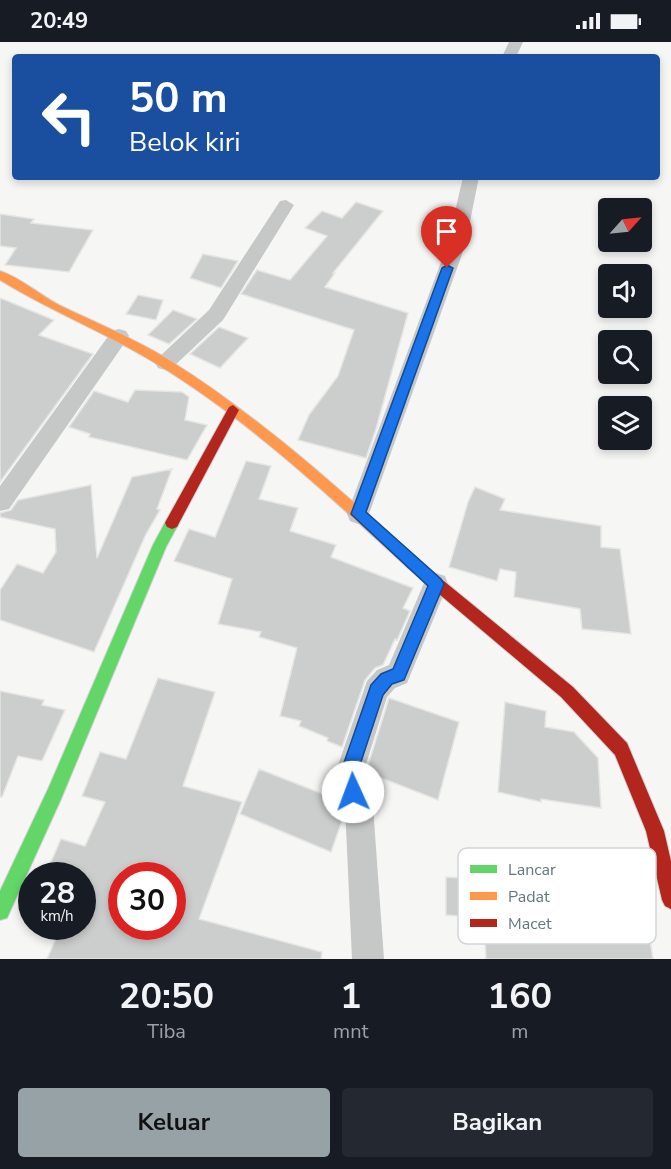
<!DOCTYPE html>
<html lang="id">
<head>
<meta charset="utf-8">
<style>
  body { margin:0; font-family:"Nunito Sans",sans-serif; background:#242831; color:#f1f3f6; height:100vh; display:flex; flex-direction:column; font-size:22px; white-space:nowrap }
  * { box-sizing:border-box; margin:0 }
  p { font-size:20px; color:#9ea1a6 }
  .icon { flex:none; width:33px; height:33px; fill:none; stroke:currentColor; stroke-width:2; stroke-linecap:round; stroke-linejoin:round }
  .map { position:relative; height:917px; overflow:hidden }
  .drawer { display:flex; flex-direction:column; background:#171b24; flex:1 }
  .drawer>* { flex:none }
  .hud { position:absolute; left:12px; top:12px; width:648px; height:126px; border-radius:6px; box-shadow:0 3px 9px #0003; background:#1a4fa0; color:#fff; overflow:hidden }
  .needle { width:39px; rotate:63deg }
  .buttons { position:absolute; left:598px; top:156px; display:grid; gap:12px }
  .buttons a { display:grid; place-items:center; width:54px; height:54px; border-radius:6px; background:#171b24; box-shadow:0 3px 9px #0003; font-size:30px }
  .speed { position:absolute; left:18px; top:820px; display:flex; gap:12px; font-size:30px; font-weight:700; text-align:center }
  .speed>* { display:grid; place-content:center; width:78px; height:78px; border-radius:50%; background:#171b24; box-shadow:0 3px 9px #0003; line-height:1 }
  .speed small { font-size:15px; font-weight:400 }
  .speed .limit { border:9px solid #d22; background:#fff; color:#111 }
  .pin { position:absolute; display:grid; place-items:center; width:51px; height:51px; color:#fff; margin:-62px -26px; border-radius:50% 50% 50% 0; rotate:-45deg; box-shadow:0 0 6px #0007 }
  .pin .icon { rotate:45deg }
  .me { position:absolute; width:66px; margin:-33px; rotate:358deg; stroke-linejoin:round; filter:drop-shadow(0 0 4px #0008) }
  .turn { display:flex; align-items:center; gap:21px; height:126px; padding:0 18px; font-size:27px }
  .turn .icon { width:78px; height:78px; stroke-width:2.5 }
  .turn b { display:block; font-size:42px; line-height:51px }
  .eta { display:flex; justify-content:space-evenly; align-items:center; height:102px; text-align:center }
  .eta b { font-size:36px; font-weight:700; line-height:42px }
  .primary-button { display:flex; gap:12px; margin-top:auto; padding:12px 18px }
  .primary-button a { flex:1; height:69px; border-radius:6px; background:#97a2a7; color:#111; font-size:24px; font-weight:700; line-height:69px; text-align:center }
  .primary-button a+a { background:#242831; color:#f1f3f6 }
  .status { display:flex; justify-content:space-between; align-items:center; height:42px; padding:0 30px; background:#171b24; direction:ltr }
  .status svg { height:16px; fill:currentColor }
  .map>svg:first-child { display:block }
</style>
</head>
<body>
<div class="status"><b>20:49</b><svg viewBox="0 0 49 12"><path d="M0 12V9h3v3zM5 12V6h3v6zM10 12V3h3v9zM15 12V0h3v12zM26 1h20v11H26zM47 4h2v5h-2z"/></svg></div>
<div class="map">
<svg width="671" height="917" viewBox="0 0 671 917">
  <rect width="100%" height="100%" fill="#f6f6f5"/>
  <path fill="#cccece" stroke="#e5e5e4" stroke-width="1.5" fill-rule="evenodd" d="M 356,160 L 383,169 L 333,231 L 335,231 L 325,245 L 408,271 L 376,387 L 366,416 L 298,398 L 309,373 L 338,334 L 354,288 L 241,252 L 257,228 L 290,238 L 327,194 L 305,186 L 322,169 L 342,176 Z
    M 0,172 L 34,177 L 31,181 L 93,188 L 69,230 L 5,223 L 16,206 L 0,204 Z
    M 203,212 L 238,219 L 221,246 L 190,236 Z
    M 138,253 L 163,258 L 156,278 L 126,272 Z
    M 0,256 L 54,278 L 39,293 L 93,312 L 0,440 Z
    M 173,268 L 197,277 L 169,302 L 148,293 Z
    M 219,285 L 248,296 L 220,326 L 190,312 Z
    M 135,348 L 182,350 L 189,355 L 185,378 L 207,383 L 187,418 L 89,395 L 90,392 L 69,385 L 94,349 L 128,360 Z
    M 246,419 L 271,424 L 259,457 L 298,466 L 290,489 L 336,503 L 331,515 L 413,546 L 403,566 L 410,569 L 397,598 L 395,597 L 383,623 L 375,626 L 365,638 L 342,705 L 327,699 L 328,696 L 299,684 L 301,679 L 280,674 L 297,606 L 259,595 L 261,590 L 218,582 L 232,537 L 174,519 L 189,487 L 215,495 Z
    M 172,427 L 157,467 L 160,468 L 146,492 L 94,610 L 0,578 L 0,548 L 17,522 L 43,531 L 56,510 L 55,487 L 0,475 L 0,471 L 11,468 L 18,458 L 91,443 L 97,516 L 132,435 Z
    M 475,445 L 505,457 L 500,468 L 601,484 L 601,505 L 620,507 L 631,592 L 582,587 L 580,567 L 514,555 L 516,530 L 500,527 L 497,539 L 449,525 L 468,460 Z
    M 158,636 L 215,650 L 183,744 L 242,760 L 199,877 L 322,910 L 321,917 L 47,917 L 61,885 L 82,885 L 82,834 L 45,834 L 61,797 L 85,804 L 105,760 L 82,754 L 100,710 L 126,717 ZM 122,834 L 172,834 L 172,885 L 122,885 Z
    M 0,649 L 44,658 L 42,663 L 65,668 L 42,719 L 18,714 L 2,755 L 0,755 Z
    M 389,656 L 459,680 L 438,758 L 366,730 Z
    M 505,660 L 546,669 L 545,685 L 574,690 L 598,716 L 601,766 L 541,757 L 541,760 L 498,750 Z
    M 259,727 L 341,759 L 343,776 L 331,810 L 240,772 Z
    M 446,835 L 642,847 L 653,917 L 486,917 L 484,876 L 446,873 Z"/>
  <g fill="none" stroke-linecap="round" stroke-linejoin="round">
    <defs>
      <path id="fast" d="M 172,475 L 177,477 L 179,481 L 166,505 L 61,757 L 7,876 L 0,878 L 0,849 L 49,745 L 153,503 L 167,477 Z"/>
      <path id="slow" d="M 0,229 C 21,236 40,253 59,263 C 96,281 134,296 169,318 C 259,374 338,446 417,517 L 419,521 L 417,525 L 412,527 L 407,525 C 329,454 251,380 160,324 C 109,292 52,270 0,238 Z"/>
      <path id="jam" d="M 233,363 L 239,368 L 177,485 L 172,487 L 167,485 L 165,481 L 167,477 L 229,365 Z
        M 412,515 L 417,517 L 573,645 L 627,701 L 664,789 L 671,819 L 671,867 L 665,864 L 662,858 L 646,789 L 615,713 L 561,655 L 407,525 L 405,521 L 407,517 Z"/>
    </defs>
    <use href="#fast" stroke="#d1d3d3" stroke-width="2"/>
    <use href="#slow" stroke="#d1d3d3" stroke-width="2"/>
    <use href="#jam" stroke="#d1d3d3" stroke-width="2"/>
    <path fill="#c6c8c8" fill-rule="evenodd" d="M 509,0 L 523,0 L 516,15 L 502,15 Z
      M 463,135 L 479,135 L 465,204 L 369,472 L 366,479 L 358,482 L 350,479 L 347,472 L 447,204 Z
      M 286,158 L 294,163 L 223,278 L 172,326 L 165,328 L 158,326 L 155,321 L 158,316 L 209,268 L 280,159 Z
      M 119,287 L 126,289 L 129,294 L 126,299 L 9,467 L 0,469 L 0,444 L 112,289 Z
      M 436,531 L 445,534 L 448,542 L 407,641 L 395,646 L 387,655 L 362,735 L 373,764 L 384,917 L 352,917 L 345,764 L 334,735 L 367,639 L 377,628 L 389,623 L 427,534 Z"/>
    <use href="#fast" fill="#63d668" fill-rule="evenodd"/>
    <use href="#slow" fill="#ff974d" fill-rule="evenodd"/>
    <use href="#jam" fill="#b3261e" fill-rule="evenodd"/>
  </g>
  <path fill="#1a73e8" stroke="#114b97" stroke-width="1.5" d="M 447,223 L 453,226 L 366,470 L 441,537 L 444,542 L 404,638 L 392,642 L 383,653 L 356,735 L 362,750 L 359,756 L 353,758 L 347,756 L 339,735 L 371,643 L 381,632 L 393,627 L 428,544 L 351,472 L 442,226 Z"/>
  <rect x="458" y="806" width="198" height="96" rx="9" fill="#fff" stroke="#d0d6d8" stroke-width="1.5"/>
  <rect x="470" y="823" width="27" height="8" fill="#63d668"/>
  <rect x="470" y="850" width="27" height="8" fill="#ff974d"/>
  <rect x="470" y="877" width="27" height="8" fill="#b3261e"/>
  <g font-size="16" fill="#64757d">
    <text x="508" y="833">Lancar</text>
    <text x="508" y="860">Padat</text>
    <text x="508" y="887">Macet</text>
  </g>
</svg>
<div class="buttons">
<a><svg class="needle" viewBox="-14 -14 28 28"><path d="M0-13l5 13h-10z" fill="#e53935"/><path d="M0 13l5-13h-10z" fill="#9ea1a6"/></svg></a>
<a><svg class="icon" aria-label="sound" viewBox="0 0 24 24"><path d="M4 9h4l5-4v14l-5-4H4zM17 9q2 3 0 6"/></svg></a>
<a><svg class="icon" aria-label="search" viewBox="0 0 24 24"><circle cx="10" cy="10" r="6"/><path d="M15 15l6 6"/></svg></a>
<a><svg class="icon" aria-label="layers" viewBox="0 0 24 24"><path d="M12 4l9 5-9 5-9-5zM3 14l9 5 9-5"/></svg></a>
</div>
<div class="speed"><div>28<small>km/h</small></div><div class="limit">30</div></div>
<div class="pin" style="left:447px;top:226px;background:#d93025"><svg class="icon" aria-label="arrive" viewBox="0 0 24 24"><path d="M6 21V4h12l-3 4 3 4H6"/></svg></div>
<svg class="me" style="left:353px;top:750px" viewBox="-20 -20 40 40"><circle r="19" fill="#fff"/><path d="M0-13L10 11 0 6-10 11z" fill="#1a73e8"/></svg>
<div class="hud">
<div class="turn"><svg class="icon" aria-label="left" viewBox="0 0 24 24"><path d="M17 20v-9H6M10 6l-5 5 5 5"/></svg><div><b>50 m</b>Belok kiri</div></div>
</div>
</div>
<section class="drawer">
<div class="eta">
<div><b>20:50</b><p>Tiba</p></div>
<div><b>1</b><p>mnt</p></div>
<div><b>160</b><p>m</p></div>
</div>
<div class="primary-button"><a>Keluar</a><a>Bagikan</a></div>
</section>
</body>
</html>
